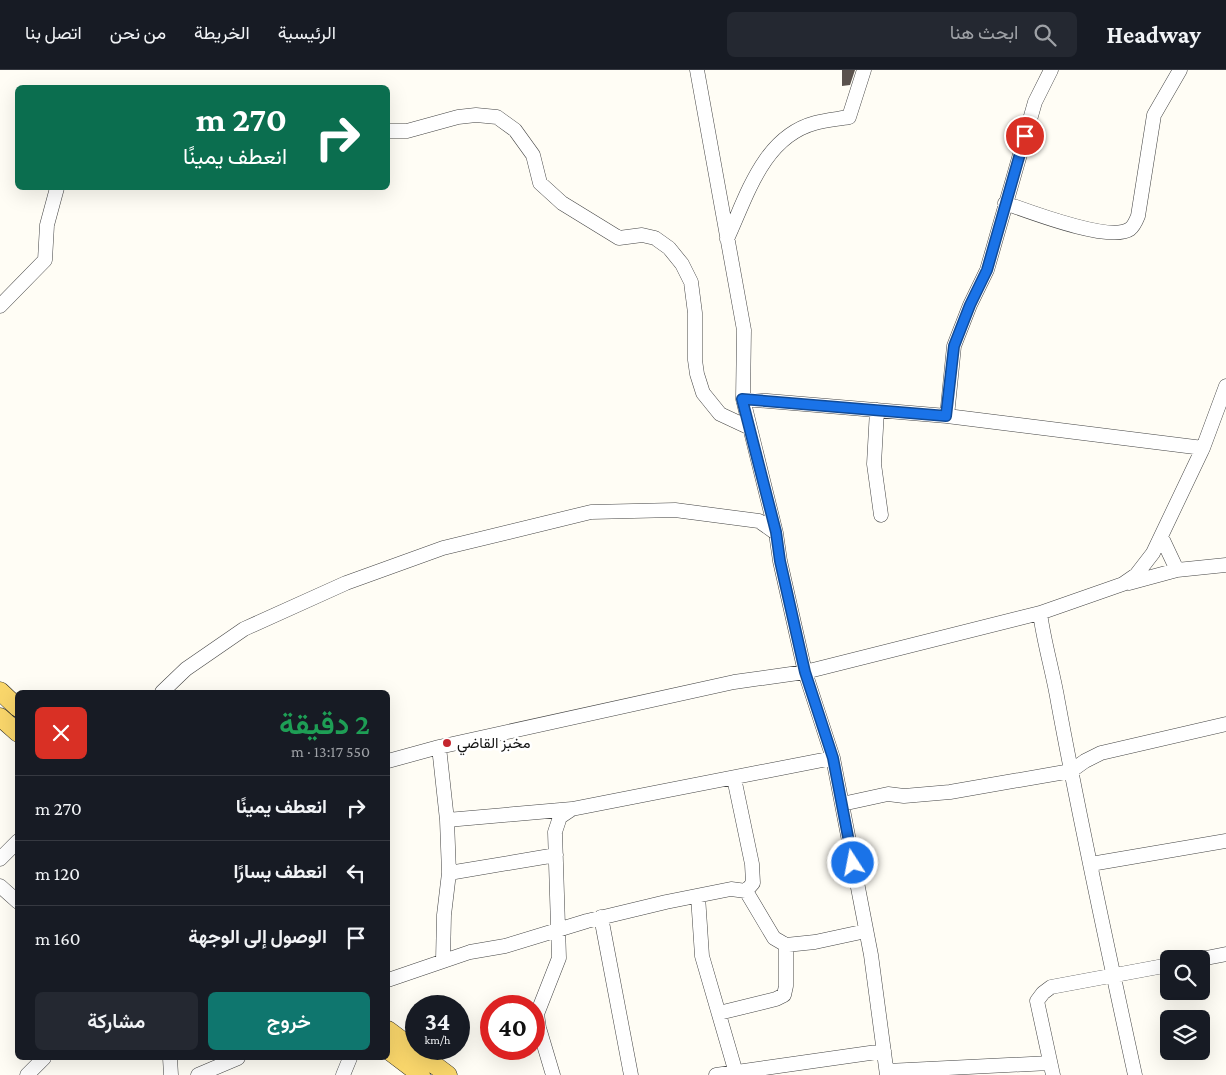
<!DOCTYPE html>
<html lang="ar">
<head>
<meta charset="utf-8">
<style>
  body { margin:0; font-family:"Crimson Pro",Vazirmatn,serif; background:#242831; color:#f1f3f6; direction:rtl; height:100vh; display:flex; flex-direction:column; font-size:19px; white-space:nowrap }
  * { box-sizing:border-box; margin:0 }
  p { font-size:16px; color:#9ea1a6 }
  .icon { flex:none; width:28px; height:28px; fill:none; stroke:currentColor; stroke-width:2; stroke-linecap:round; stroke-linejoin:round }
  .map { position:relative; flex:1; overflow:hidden; direction:ltr }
  .details { position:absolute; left:15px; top:620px; width:375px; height:370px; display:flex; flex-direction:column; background:#171b24; border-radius:8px; box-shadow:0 5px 20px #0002; direction:rtl }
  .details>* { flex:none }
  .guide { position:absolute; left:15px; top:15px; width:375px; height:105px; border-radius:8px; box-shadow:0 5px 20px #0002; direction:rtl; background:#0b6e4f; color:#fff; overflow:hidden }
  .buttons { position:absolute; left:1160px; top:880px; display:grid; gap:10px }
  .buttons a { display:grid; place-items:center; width:50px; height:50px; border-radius:8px; background:#171b24; box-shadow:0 5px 20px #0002; font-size:25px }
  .speed { position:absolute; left:405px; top:925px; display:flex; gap:10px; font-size:25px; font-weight:700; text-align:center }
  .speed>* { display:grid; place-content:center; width:65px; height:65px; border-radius:50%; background:#171b24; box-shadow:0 5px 20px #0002; line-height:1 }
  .speed small { font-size:12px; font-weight:400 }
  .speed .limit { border:8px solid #d22; background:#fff; color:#111 }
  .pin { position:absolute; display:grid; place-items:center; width:42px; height:42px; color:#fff; margin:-21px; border:2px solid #fff; border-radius:50%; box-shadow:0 1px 5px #0007 }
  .me { position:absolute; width:55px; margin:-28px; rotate:349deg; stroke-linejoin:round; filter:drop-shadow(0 0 4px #0008) }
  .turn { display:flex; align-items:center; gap:18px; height:105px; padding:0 20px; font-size:22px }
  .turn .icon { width:65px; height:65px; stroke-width:2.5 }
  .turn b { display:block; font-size:35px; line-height:42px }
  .round { display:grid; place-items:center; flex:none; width:52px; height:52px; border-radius:8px; background:#242831 }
  .head { display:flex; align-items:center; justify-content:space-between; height:85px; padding:0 20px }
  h1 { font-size:30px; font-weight:600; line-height:38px; color:#1e9e55 }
  .action { display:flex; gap:10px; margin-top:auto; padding:10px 20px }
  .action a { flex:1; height:58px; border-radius:8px; background:#0f766e; color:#fff; font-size:20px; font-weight:600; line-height:58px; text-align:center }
  .action a+a { background:#242831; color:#f1f3f6 }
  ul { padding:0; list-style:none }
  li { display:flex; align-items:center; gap:15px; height:65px; padding:0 20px; border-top:1px solid #363941 }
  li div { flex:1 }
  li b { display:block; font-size:19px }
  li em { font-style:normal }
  header { display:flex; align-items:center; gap:30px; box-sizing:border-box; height:70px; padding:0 25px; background:#171b24; border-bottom:1px solid #363941 }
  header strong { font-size:24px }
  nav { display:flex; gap:28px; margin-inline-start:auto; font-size:18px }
  .search { width:350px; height:45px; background:#242831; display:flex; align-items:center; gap:12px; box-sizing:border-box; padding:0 18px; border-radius:8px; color:#9ea1a6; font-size:19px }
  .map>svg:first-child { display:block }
</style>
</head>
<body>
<header>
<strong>Headway</strong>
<div class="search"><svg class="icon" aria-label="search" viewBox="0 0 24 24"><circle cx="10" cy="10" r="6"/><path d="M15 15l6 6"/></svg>ابحث هنا</div>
<nav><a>الرئيسية</a><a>الخريطة</a><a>من نحن</a><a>اتصل بنا</a></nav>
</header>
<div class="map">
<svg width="1226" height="1005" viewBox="0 0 1226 1005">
  <rect width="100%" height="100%" fill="#fffdf5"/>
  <path fill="#5a524d" d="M 842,0 L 855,0 L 850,15 L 842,16 Z"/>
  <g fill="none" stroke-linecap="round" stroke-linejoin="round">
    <defs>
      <path id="minor" d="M 697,0 L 744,260 L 743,329 L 776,463 L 780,491 L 805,602 L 833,688 L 871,885 L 887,1005
        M 388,61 L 407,61 L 458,47 L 476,45 L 497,47 L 515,60 L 533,85 L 540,113 L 562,133 L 619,168 L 642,165 L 655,168 L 669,178 L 682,194 L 691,212 L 695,243 L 695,290 L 697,304 L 703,323 L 720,344 L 750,358
        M 1005,133 C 1028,141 1110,173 1130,159 C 1134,156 1136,151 1138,146 L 1154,45 L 1180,0
        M 727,169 C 747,126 763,67 815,53 C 826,50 838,49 849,47 L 864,0
        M 0,236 L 45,190 L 47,155 L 57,118
        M 743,329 L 947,346 L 1203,378
        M 877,340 L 874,394 L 881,445
        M 947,346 L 954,276 L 970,235 L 987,200 L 1035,32 L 1051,0
        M 1161,466 L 1177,500
        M 1129,513 L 1177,500 L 1226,495
        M 1040,543 C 1044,573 1053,602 1058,632 C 1081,757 1108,881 1135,1005
        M 162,622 L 186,599 L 244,559 L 346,513 L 443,478 L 591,442 L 675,440 L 759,451 L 776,463
        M 439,677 L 447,750 L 449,803 L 444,845 L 443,890
        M 388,691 L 439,677 L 734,612 L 805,602 L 1040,543 L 1123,514 L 1136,505 L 1153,483 L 1203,378 L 1226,316
        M 734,708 L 752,794 L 753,813 L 746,821
        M 842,734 L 888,724 L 904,726 L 950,722 L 1071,701 L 1085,691 L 1101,683 L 1226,654
        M 447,750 L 572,739
        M 0,789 L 18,771
        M 1091,794 L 1226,771
        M 449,803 L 556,785
        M 0,816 L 18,832
        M 698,826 L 702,886 L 736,1003
        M 601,847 L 631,1005
        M 1201,889 L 1226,884
        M 388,910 L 470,882 L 505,876 L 587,851 L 666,832 L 731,819 L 746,821 L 774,868 L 786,875 L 815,872 L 866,861
        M 719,943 L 776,929 L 784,925 L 786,916 L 786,875
        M 170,988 L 171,1005
        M 887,1001 L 1050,993
        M 27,1005 L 44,988
        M 198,1005 L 238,988
        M 343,1005 L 350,988
        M 553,1005 L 539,958 L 537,944 L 559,888 L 555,762 L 560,747 L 572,739 L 833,688
        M 716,1005 L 884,981
        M 1053,1005 L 1037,931 L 1043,923 L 1051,917 L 1169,895"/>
      <path id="major" d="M 0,621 L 18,638
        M 0,647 L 18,663
        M 388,960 L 448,1005
        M 388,980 L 421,1005"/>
    </defs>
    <use href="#minor" stroke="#444" stroke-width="15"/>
    <use href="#major" stroke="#222" stroke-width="19"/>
    <use href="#minor" stroke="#fff" stroke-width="14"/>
    <use href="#major" stroke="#f9d66b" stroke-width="18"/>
  </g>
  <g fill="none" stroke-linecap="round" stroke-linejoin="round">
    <defs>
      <path id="route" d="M 853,793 L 833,688 L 805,602 L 780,491 L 776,462 L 742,329 L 946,346 L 954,276 L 970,235 L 987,200 L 1025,66"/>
    </defs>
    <use href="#route" stroke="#114b97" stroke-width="12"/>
    <use href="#route" stroke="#1a73e8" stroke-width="9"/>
  </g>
  <circle fill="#c4262e" stroke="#fff" stroke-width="2" cx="447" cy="673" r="5"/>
  <g text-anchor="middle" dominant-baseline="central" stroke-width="5" stroke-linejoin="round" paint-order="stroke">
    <g font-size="15" fill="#111" stroke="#fff" text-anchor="start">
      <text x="457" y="673">مخبز القاضي</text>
    </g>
  </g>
</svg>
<div class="buttons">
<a><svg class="icon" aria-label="search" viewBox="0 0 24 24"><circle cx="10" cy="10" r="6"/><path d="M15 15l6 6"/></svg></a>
<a><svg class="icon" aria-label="layers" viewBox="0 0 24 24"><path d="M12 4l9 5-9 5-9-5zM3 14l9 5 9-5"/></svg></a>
</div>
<div class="speed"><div>34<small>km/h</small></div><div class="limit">40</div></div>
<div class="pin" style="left:1025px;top:66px;background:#d93025"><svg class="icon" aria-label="arrive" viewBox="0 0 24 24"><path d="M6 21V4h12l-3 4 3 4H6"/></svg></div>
<svg class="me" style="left:853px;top:793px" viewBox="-20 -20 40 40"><circle r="17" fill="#1a73e8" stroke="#fff" stroke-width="3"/><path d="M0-11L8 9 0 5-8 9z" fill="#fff"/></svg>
<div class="guide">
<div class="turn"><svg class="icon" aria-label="right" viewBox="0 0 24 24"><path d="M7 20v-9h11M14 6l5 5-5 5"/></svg><div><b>270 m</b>انعطف يمينًا</div></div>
</div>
<section class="details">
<div class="head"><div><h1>2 دقيقة</h1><p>550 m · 13:17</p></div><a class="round" style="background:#d93025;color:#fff"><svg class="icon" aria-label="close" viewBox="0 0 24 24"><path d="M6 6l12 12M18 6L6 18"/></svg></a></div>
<ul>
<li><svg class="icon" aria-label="right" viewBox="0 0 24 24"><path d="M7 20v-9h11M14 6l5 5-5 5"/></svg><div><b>انعطف يمينًا</b></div><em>270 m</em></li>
<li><svg class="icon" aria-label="left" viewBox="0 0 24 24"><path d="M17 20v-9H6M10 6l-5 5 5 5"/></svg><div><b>انعطف يسارًا</b></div><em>120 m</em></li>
<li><svg class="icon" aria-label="arrive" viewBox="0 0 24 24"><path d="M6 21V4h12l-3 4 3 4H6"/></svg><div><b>الوصول إلى الوجهة</b></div><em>160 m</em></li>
</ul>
<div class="action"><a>خروج</a><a>مشاركة</a></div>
</section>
</div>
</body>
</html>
